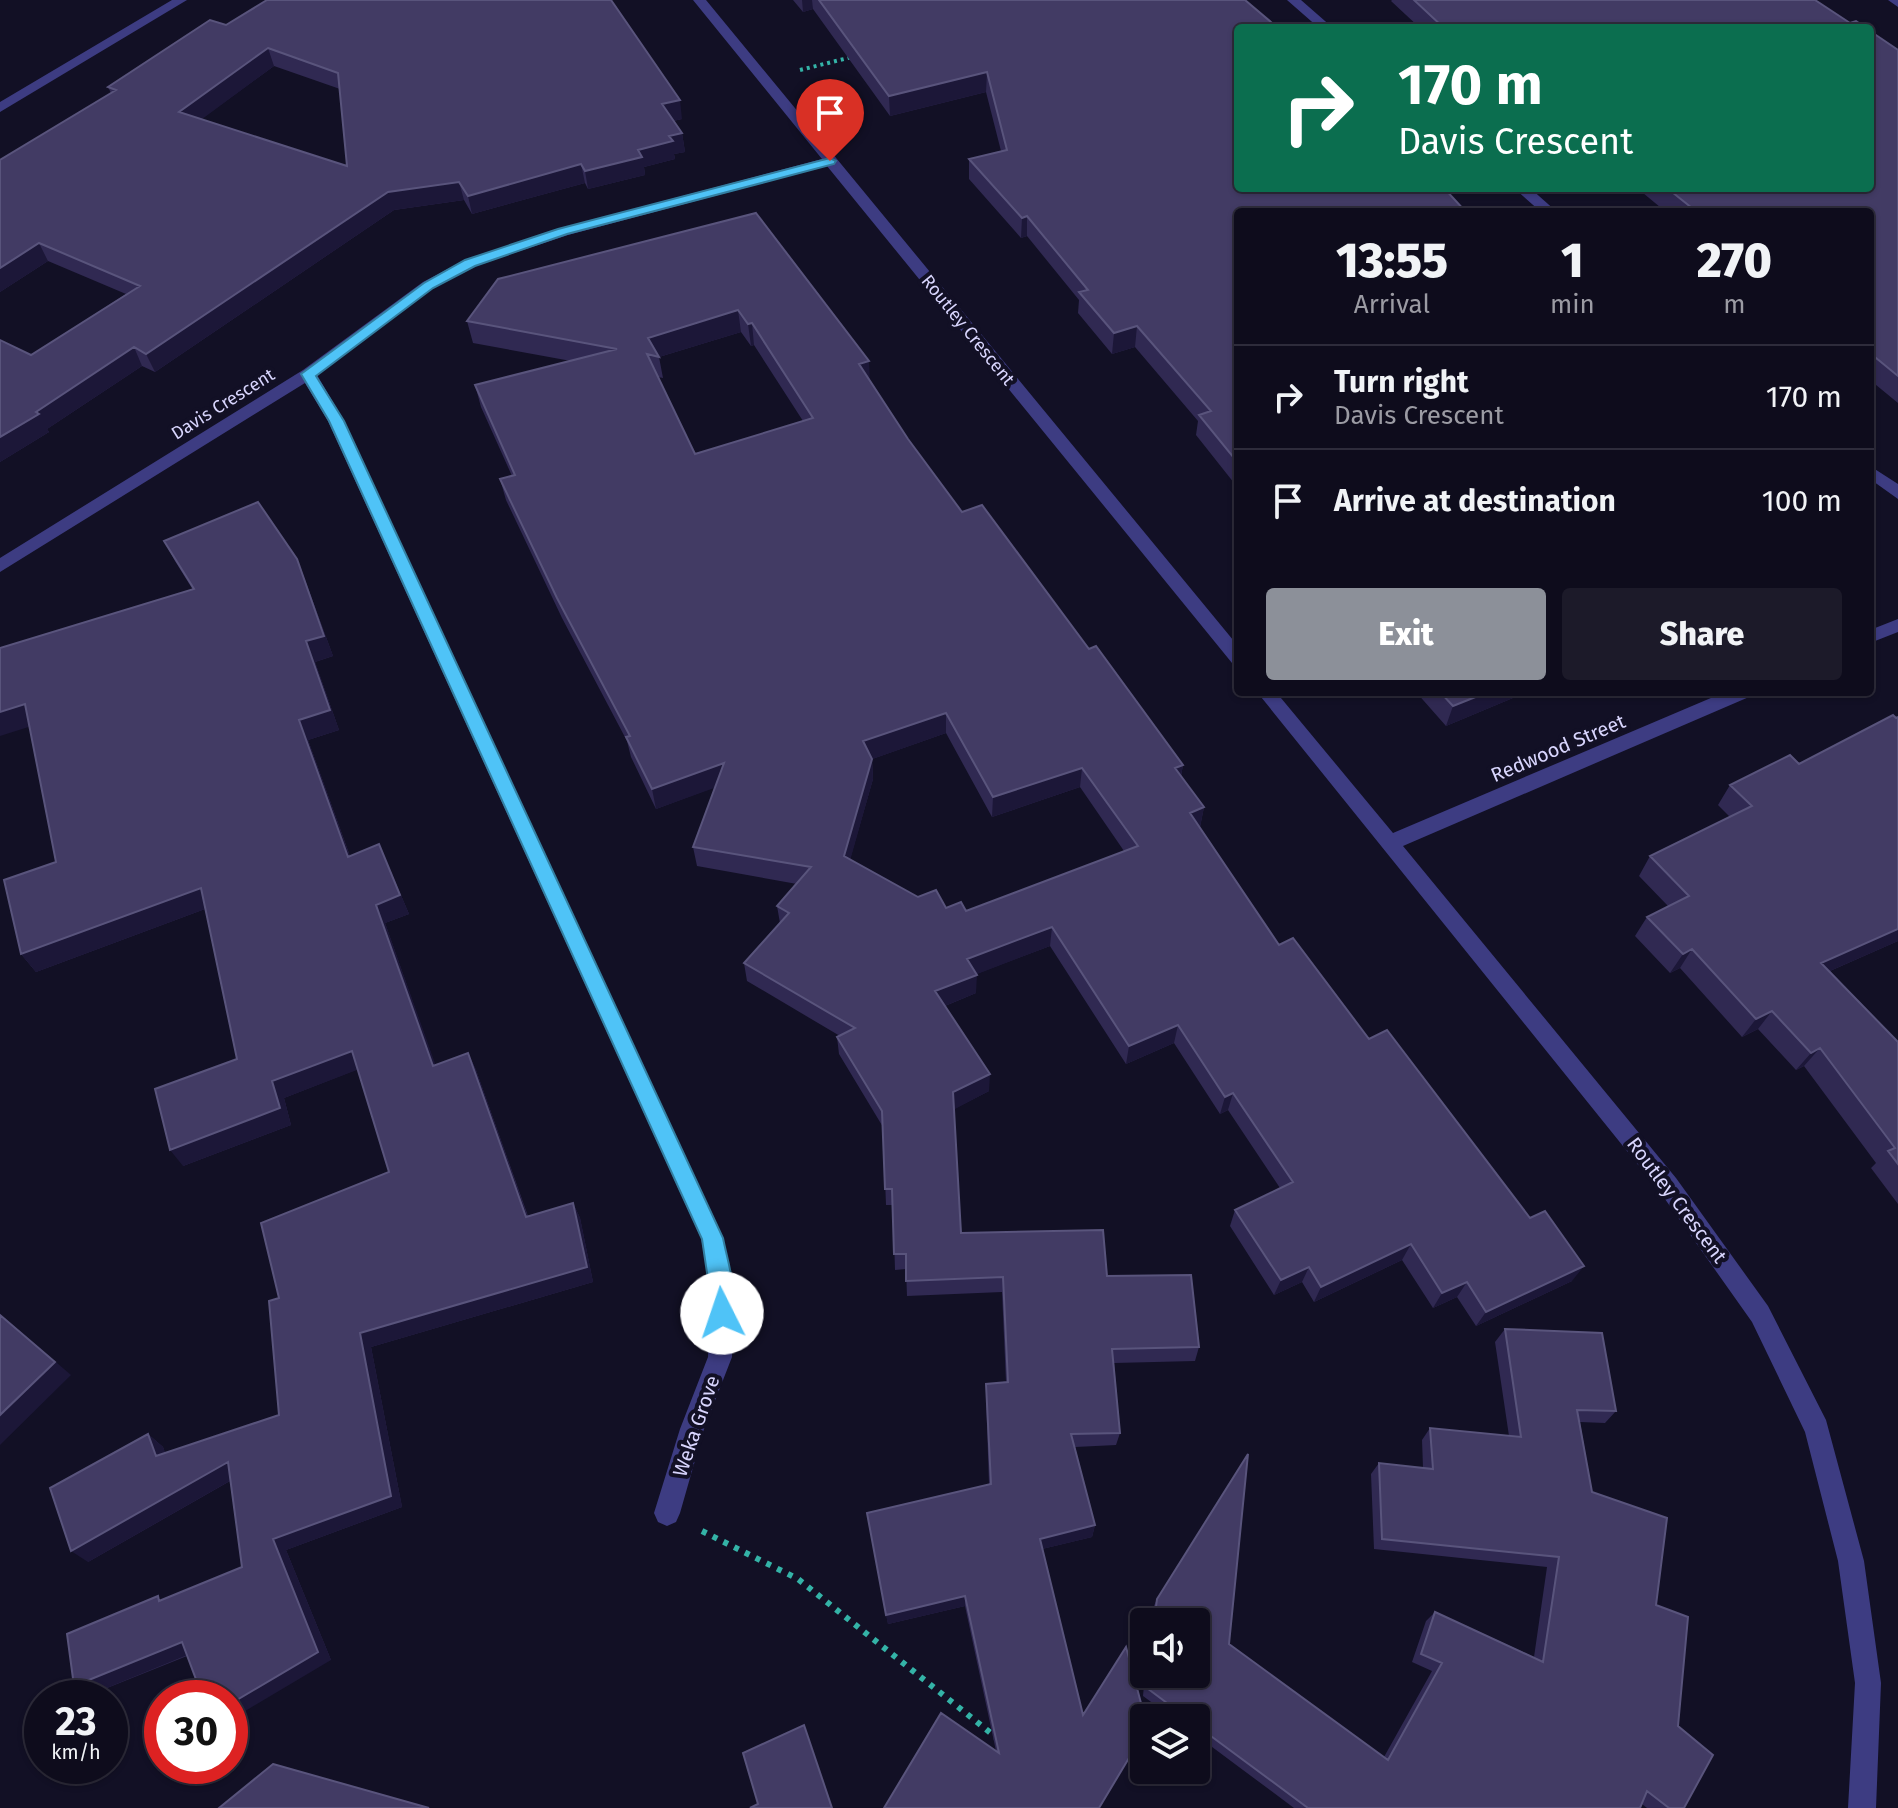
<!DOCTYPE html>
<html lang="en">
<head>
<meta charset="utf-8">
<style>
  body { margin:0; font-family:"Fira Sans",sans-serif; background:#1c1a29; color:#f1f3f6; height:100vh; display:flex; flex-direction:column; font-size:30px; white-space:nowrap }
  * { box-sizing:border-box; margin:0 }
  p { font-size:26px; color:#9b9ba3 }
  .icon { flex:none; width:44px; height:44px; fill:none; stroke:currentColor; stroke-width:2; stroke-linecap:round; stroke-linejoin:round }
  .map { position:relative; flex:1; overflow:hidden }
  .side { position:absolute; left:1234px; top:208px; width:640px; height:488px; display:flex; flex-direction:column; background:#0e0c1c; border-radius:8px; box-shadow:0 2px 6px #0004,0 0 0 2px #2e2c3b }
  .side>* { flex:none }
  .guide { position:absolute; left:1234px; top:24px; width:640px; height:168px; border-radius:8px; box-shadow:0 2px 6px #0004,0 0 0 2px #2e2c3b; background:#0b6e4f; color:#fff; overflow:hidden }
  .fabs { position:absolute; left:1130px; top:1608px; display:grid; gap:16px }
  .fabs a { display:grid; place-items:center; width:80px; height:80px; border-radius:8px; background:#0e0c1c; box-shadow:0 2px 6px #0004,0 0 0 2px #2e2c3b; font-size:40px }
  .speed { position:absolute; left:24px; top:1680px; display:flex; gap:16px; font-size:40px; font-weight:700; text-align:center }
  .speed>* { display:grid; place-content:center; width:104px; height:104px; border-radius:50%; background:#0e0c1c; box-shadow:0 2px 6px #0004,0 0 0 2px #2e2c3b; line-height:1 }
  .speed small { font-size:20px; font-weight:400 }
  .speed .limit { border:12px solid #d22; background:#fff; color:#111 }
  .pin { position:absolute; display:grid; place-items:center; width:68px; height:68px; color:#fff; margin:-82px -34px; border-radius:50% 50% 50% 0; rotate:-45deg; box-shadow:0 0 8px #0007 }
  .pin .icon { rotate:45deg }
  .me { position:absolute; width:88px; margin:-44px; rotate:356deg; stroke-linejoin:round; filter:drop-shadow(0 0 6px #0008) }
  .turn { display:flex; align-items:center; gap:28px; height:168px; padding:0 32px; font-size:36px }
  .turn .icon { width:104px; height:104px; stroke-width:2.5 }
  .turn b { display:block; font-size:56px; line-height:68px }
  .eta { display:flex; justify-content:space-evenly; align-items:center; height:136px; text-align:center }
  .eta b { font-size:48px; font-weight:800; line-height:56px }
  .action { display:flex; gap:16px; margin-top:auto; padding:16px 32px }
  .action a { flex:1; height:92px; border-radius:8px; background:#8c9099; color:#fff; font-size:32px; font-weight:800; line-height:92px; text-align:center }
  .action a+a { background:#1c1a29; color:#f1f3f6 }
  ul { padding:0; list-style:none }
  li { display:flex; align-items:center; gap:24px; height:104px; padding:0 32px; border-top:2px solid #2e2c3b }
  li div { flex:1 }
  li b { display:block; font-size:30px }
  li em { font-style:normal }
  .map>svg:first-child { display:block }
</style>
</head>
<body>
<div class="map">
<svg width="1898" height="1808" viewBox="0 0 1898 1808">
  <rect width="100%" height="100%" fill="#121025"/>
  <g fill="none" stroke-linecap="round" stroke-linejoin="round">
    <path stroke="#34b3a7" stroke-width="4" stroke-dasharray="3 4" stroke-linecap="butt" d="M 800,70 L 852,57"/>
    <path stroke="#34b3a7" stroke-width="6" stroke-dasharray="5 7" stroke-linecap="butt" d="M 702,1531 L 798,1579 L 997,1738"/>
    <path fill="#3d3c82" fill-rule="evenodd" d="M 172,0 L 187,0 L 0,112 L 0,102 Z
      M 693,0 L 706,0 L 1238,646 L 1238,665 L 1232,663 L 827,166 L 568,235 L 475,266 L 433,288 L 317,375 L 344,421 L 723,1238 L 735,1291 L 732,1357 L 704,1429 L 680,1513 L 676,1522 L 667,1526 L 658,1522 L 654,1513 L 680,1429 L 708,1357 L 711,1291 L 701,1238 L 328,421 L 305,383 L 0,572 L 0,558 L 303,370 L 423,282 L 465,260 L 558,229 L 822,159 Z
      M 1287,0 L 1301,0 L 1333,28 L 1319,28 Z
      M 1888,0 L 1898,0 L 1898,7 Z
      M 1514,188 L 1530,188 L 1557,212 L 1541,212 Z
      M 1870,466 L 1898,484 L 1898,499 L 1870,479 Z
      M 1898,619 L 1898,632 L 1870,643 L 1870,630 Z
      M 1257,692 L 1276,692 L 1393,833 L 1725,692 L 1752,692 L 1749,697 L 1403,846 L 1676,1178 L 1768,1306 L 1826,1420 L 1864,1561 L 1881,1683 L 1876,1808 L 1848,1808 L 1855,1683 L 1838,1561 L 1805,1432 L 1752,1322 L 1660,1192 Z"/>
  </g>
  <path fill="#302952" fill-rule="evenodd" d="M 793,0 L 1245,0 L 1238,212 L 1238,488 L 1196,435 L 1198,421 L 1135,347 L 1112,354 L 1078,313 L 1079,300 L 1027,236 L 1021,238 L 969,179 L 969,159 L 1001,151 L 986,92 L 890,116 L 813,9 L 803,12 Z
    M 1392,0 L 1815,0 L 1850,23 L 1866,28 L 1420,28 L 1391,1 Z
    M 226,25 L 682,119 L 673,121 L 682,133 L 685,152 L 674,154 L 675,159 L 644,167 L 645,175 L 588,189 L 585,183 L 472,214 L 464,200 L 394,210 L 155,372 L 142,366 L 47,429 L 49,432 L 0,462 L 0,340 L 31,355 L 126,294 L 48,261 L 0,292 L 0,160 L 111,93 L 108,87 ZM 274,66 L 340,89 L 347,166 L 201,119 Z
    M 1898,50 L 1898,403 L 1870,380 L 1870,212 L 1666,212 L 1637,188 L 1870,188 Z
    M 756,213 L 869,361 L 869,380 L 908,439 L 962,512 L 1089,649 L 1183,765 L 1181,776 L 1204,807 L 1200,827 L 1279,945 L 1369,1039 L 1572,1281 L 1476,1326 L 1457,1297 L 1433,1308 L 1402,1260 L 1314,1302 L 1302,1282 L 1274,1295 L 1230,1226 L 1235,1210 L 1280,1188 L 1228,1110 L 1220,1114 L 1174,1043 L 1126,1064 L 1050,946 L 976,974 L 976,993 L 945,1006 L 989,1091 L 954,1109 L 961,1233 L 1107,1276 L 1199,1347 L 1195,1361 L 1114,1363 L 1120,1433 L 1116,1445 L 1075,1447 L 1095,1525 L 1092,1537 L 1042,1549 L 1099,1808 L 996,1751 L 965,1606 L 888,1624 L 869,1524 L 989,1484 L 986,1397 L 986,1384 L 1006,1382 L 1002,1292 L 907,1296 L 906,1269 L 895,1270 L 893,1205 L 886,1205 L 883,1127 L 839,1054 L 837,1037 L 840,1036 L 747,981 L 744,963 L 780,923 L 777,906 L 797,884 L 697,866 L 693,847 L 715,787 L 656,809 L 631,757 L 627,741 L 562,618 L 506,500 L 500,479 L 512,476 L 481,407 L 475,385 L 571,361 L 473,343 L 467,321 ZM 741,332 L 751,346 L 754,345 L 803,421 L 695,454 L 658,377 L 663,378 L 659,357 ZM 946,733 L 992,817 L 1080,787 L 1124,851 L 966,911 L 946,908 L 918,897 L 850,859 L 873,779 L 872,759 Z
    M 164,541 L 297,559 L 305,580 L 333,656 L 315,662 L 339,730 L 308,740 L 350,856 L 379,844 L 409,914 L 385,923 L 435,1065 L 468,1053 L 476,1070 L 528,1216 L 573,1203 L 580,1218 L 593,1282 L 371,1347 L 402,1507 L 286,1550 L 331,1660 L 187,1656 L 92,1694 L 74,1686 L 163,1599 L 242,1567 L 230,1481 L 88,1562 L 148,1434 L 163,1447 L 165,1453 L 279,1415 L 279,1298 L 389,1172 L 358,1069 L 284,1098 L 291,1125 L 183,1166 L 237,1059 L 205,909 L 36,972 L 21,954 L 56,862 L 193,590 L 175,561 Z
    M 1416,692 L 1527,692 L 1446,726 Z
    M 1898,717 L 1898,941 L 1830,971 L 1898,1042 L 1898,1204 L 1871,1168 L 1876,1163 L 1804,1066 L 1796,1070 L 1758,1029 L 1742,1037 L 1680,968 L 1670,973 L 1635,936 L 1647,917 L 1668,906 L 1639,876 L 1650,856 L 1730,817 L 1718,805 L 1730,785 L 1799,764 Z
    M 1505,1329 L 1602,1333 L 1616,1411 L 1605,1423 L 1580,1422 L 1592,1492 L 1667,1518 L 1656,1605 L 1688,1617 L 1678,1726 L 1713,1755 L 1684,1808 L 1647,1808 L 1642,1804 L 1640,1808 L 1294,1808 L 1196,1735 L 1196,1718 L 1173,1718 L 1143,1696 L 1145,1674 L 1196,1674 L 1196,1622 L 1151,1622 L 1153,1608 L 1157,1599 L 1248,1454 L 1229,1644 L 1384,1757 L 1432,1671 L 1412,1662 L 1426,1621 L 1435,1612 L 1534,1657 L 1547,1567 L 1374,1549 L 1371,1474 L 1379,1463 L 1423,1468 L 1422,1440 L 1430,1428 L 1509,1436 L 1495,1342 Z"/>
  <path fill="#1c1738" d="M 802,0 L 812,0 L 813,9 L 803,12 Z
    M 268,48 L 274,66 L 186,131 L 179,112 Z
    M 987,72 L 986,92 L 890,116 L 889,96 Z
    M 680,100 L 682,119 L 665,123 L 662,104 Z
    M 682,133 L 685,152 L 674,154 L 675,159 L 644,167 L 645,175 L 588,189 L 585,171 L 669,136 Z
    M 581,164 L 585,183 L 472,214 L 468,196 Z
    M 459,182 L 464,200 L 394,210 L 155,372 L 146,354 L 388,192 Z
    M 1027,216 L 1027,236 L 1021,238 L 1022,218 Z
    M 39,243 L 48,261 L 0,292 L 0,268 Z
    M 738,310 L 741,332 L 659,357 L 648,338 Z
    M 752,323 L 754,345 L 751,346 L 748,324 Z
    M 1137,326 L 1135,347 L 1112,354 L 1114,333 Z
    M 134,347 L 142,366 L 47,429 L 49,432 L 0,462 L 0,437 L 36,412 Z
    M 869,361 L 870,382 L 859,364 Z
    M 297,559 L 305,580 L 333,656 L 315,662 L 339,730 L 308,740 L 357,876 L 348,857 L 299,720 L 306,641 Z
    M 1488,692 L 1527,692 L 1446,726 L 1453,706 Z
    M 25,704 L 38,724 L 0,736 L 0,712 Z
    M 946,713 L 946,733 L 864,762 L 863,741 Z
    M 872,759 L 873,779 L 846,875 L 844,856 Z
    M 724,763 L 728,783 L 656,809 L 652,789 Z
    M 1183,765 L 1179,785 L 1175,768 Z
    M 1082,768 L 1080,787 L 992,817 L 993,797 Z
    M 1204,807 L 1200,827 L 1190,813 Z
    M 379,844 L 409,914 L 385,923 L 442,1083 L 433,1066 L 376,905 Z
    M 201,888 L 213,906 L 36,972 L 21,954 Z
    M 1052,927 L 1050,946 L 967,978 L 967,959 Z
    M 1898,929 L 1898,941 L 1807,981 L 1821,963 Z
    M 1692,949 L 1680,968 L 1670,973 L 1683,954 Z
    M 977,975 L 976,993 L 935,1010 L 935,991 Z
    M 1772,1011 L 1758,1029 L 1742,1037 L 1756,1019 Z
    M 1178,1025 L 1174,1043 L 1126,1064 L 1129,1046 Z
    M 1820,1048 L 1804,1066 L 1796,1070 L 1811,1053 Z
    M 352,1051 L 362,1068 L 284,1098 L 291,1125 L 183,1166 L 170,1150 L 272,1081 Z
    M 468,1053 L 476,1070 L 533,1232 L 526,1217 Z
    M 990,1074 L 989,1091 L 953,1110 L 953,1092 Z
    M 1233,1093 L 1228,1110 L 1220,1114 L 1225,1097 Z
    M 573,1203 L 580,1218 L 593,1282 L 371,1347 L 402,1507 L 286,1550 L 331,1660 L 230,1720 L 230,1704 L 273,1539 L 360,1333 Z
    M 1411,1244 L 1402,1260 L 1314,1302 L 1321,1287 Z
    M 1584,1266 L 1572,1281 L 1476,1326 L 1486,1312 Z
    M 1309,1267 L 1302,1282 L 1274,1295 L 1281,1280 Z
    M 1467,1282 L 1457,1297 L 1433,1308 L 1442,1293 Z
    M 0,1314 L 71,1375 L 0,1445 Z
    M 148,1434 L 163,1447 L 171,1468 L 156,1456 Z
    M 228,1462 L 242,1474 L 88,1562 L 71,1551 Z
    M 1095,1525 L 1092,1537 L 1038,1550 L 1040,1539 Z
    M 965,1596 L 965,1606 L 888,1624 L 886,1615 Z
    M 182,1642 L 197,1651 L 92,1694 L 74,1686 Z"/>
  <path fill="#423b64" stroke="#59547c" stroke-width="2" fill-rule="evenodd" d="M 267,0 L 611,0 L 680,100 L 662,104 L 682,133 L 669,136 L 673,141 L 638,150 L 642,157 L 585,171 L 581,164 L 468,196 L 459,182 L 388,192 L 146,354 L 134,347 L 36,412 L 39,414 L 0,437 L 0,340 L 31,355 L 140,286 L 39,243 L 0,268 L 0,160 L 116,90 L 108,87 L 210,20 L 226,25 ZM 268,48 L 338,73 L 347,166 L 179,112 Z
    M 819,0 L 1245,0 L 1278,28 L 1238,28 L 1238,188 L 1444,188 L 1466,212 L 1238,212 L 1238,463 L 1199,415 L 1211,411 L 1137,326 L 1114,333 L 1079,292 L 1088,290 L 1027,216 L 1022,218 L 969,159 L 1007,150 L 987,72 L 889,96 Z
    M 1414,0 L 1815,0 L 1850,23 L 1856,21 L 1866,28 L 1444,28 Z
    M 1870,31 L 1898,50 L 1898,376 L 1870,353 L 1870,212 L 1697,212 L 1667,188 L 1870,188 Z
    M 756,213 L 869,361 L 859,364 L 908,439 L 962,512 L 982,505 L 1089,649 L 1096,646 L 1183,765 L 1175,768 L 1204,807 L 1190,813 L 1279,945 L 1293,938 L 1369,1039 L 1387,1030 L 1530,1218 L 1545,1211 L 1584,1266 L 1486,1312 L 1467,1282 L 1442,1293 L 1411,1244 L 1321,1287 L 1309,1267 L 1281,1280 L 1235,1210 L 1293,1182 L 1233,1093 L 1225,1097 L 1178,1025 L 1129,1046 L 1052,927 L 967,959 L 977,975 L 935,991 L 990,1074 L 953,1092 L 961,1233 L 1103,1230 L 1107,1276 L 1191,1275 L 1199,1347 L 1112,1349 L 1120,1433 L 1071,1434 L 1095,1525 L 1040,1539 L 1083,1715 L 1126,1647 L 1145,1718 L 1144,1733 L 1099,1808 L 884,1808 L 941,1713 L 999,1753 L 965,1596 L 886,1615 L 867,1513 L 991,1484 L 986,1384 L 1008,1382 L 1003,1277 L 906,1281 L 906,1254 L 894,1254 L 892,1189 L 885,1189 L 882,1111 L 837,1037 L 855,1028 L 744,963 L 789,913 L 777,906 L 811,867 L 693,847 L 724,763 L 652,789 L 626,737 L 630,736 L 557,598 L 500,479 L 515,475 L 475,385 L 617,349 L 467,321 L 498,279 ZM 738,310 L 748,324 L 752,323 L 813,418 L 695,454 L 647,354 L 659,357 L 648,338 ZM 946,713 L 993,797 L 1082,768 L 1138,846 L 966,911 L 961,902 L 946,908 L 936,890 L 918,897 L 844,856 L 872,759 L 863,741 Z
    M 258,502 L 297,559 L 324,636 L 306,641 L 330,710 L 299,720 L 348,857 L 379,844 L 400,895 L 376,905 L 433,1066 L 468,1053 L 526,1217 L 573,1203 L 587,1267 L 360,1333 L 391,1496 L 273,1539 L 318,1652 L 230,1704 L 230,1698 L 203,1698 L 182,1642 L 74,1686 L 67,1634 L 158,1596 L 159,1601 L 242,1567 L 228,1462 L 71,1551 L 50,1488 L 148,1434 L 156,1456 L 279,1415 L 269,1301 L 279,1298 L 261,1223 L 389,1172 L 352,1051 L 272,1081 L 280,1108 L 170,1150 L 155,1089 L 237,1059 L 201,888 L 21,954 L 4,880 L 56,862 L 25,704 L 0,712 L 0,648 L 194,589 L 164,541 Z
    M 1440,692 L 1488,692 L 1453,706 Z
    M 1893,715 L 1896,718 L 1898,717 L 1898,929 L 1821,963 L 1898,1042 L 1898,1164 L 1888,1151 L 1895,1148 L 1820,1048 L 1811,1053 L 1772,1011 L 1756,1019 L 1692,949 L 1683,954 L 1647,917 L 1689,896 L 1650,856 L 1752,806 L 1730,785 L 1790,755 L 1799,764 Z
    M 0,1315 L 55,1362 L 0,1415 Z
    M 1505,1329 L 1602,1333 L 1616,1411 L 1577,1410 L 1592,1492 L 1667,1518 L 1656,1605 L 1688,1617 L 1678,1726 L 1713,1755 L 1684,1808 L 1669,1808 L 1647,1791 L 1640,1808 L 1308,1808 L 1196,1725 L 1196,1718 L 1187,1718 L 1147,1688 L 1148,1674 L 1196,1674 L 1196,1622 L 1154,1622 L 1157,1599 L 1248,1454 L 1229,1644 L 1388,1760 L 1442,1663 L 1421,1654 L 1435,1612 L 1543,1662 L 1559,1557 L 1382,1539 L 1379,1463 L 1433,1469 L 1430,1428 L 1521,1437 Z
    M 804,1725 L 832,1808 L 750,1808 L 758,1804 L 743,1753 Z
    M 273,1764 L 429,1808 L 219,1808 Z"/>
  <path fill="#4fc3f7" stroke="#337fa1" stroke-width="2" d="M 830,158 L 836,161 L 834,164 L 567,234 L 475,266 L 433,288 L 316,376 L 344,421 L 723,1238 C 728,1264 740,1296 729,1320 L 722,1323 L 714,1320 L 702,1239 L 329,421 L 301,374 L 424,283 L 465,260 L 558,229 Z"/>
  <g text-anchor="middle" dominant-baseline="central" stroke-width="8" stroke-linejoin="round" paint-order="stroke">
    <g font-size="18" fill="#d8d5fd" stroke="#121025">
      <text transform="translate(968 330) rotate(51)">Routley Crescent</text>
      <text transform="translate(223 404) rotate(-32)">Davis Crescent</text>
    </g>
    <g font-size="20" fill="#d8d5fd" stroke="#121025">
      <text transform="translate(1558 748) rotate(-23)">Redwood Street</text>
      <text transform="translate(1677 1200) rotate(53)">Routley Crescent</text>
      <text transform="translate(696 1426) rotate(-71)">Weka Grove</text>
    </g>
  </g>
</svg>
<div class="fabs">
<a><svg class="icon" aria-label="sound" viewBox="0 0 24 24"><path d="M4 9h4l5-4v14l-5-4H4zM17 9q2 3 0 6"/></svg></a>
<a><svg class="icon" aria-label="layers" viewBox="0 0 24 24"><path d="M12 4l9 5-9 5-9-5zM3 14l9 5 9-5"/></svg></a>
</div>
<div class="speed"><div>23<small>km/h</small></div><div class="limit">30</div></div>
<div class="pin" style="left:830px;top:161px;background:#d93025"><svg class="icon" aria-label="arrive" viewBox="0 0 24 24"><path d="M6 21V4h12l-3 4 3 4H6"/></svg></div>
<svg class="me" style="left:722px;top:1313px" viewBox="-20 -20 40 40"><circle r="19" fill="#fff"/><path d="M0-13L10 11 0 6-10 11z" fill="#4fc3f7"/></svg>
<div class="guide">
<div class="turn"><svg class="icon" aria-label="right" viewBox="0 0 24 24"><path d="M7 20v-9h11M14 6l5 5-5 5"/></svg><div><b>170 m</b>Davis Crescent</div></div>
</div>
<section class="side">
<div class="eta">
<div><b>13:55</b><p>Arrival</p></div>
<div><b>1</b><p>min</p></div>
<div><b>270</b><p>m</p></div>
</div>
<ul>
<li><svg class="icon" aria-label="right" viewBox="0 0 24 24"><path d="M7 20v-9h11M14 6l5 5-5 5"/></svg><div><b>Turn right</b><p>Davis Crescent</p></div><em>170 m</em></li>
<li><svg class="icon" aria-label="arrive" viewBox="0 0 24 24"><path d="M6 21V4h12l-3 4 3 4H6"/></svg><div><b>Arrive at destination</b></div><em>100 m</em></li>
</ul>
<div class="action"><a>Exit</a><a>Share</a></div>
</section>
</div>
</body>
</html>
